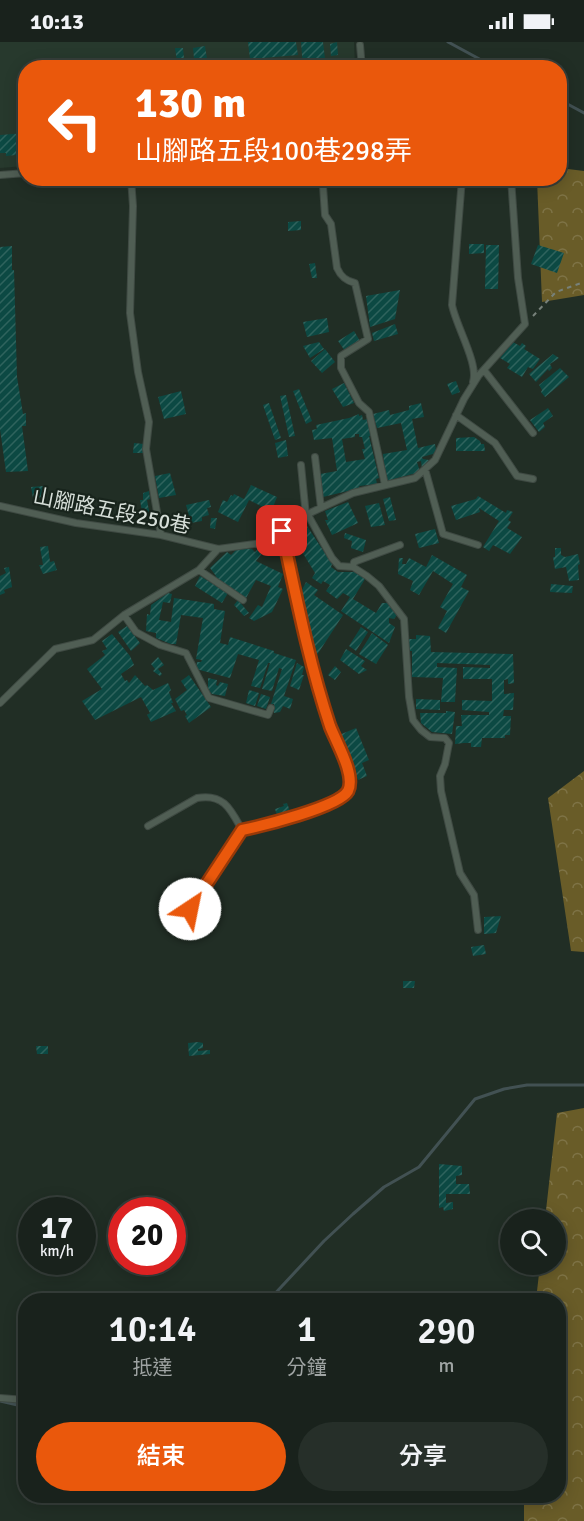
<!DOCTYPE html>
<html lang="zh-TW">
<head>
<meta charset="utf-8">
<style>
  body { margin:0; font-family:Signika,"Noto Sans TC",sans-serif; background:#262f29; color:#f1f3f6; height:100vh; display:flex; flex-direction:column; font-size:22px; white-space:nowrap }
  * { box-sizing:border-box; margin:0 }
  p { font-size:20px; color:#9fa4a3 }
  .icon { flex:none; width:33px; height:33px; fill:none; stroke:currentColor; stroke-width:2; stroke-linecap:round; stroke-linejoin:round }
  .map { position:relative; flex:1; overflow:hidden }
  .details { position:absolute; left:18px; top:1251px; width:548px; height:210px; display:flex; flex-direction:column; background:#19221c; border-radius:24px; box-shadow:0 3px 15px #0003,0 0 0 2px #373f3b }
  .details>* { flex:none }
  .hud { position:absolute; left:18px; top:18px; width:549px; height:126px; border-radius:24px; box-shadow:0 3px 15px #0003,0 0 0 2px #373f3b; background:#ea580c; color:#fff; overflow:hidden }
  .buttons { position:absolute; left:500px; top:1167px; display:grid; gap:12px }
  .buttons a { display:grid; place-items:center; width:66px; height:66px; border-radius:50%; background:#19221c; box-shadow:0 3px 15px #0003,0 0 0 2px #373f3b; font-size:30px }
  .speed { position:absolute; left:18px; top:1155px; display:flex; gap:12px; font-size:30px; font-weight:700; text-align:center }
  .speed>* { display:grid; place-content:center; width:78px; height:78px; border-radius:50%; background:#19221c; box-shadow:0 3px 15px #0003,0 0 0 2px #373f3b; line-height:1 }
  .speed small { font-size:15px; font-weight:400 }
  .speed .limit { border:9px solid #d22; background:#fff; color:#111 }
  .pin { position:absolute; display:grid; place-items:center; width:51px; height:51px; color:#fff; margin:-26px; border-radius:12px; box-shadow:0 3px 9px #0006 }
  .me { position:absolute; width:66px; margin:-33px; rotate:34deg; stroke-linejoin:round; filter:drop-shadow(0 0 4px #0008) }
  .turn { display:flex; align-items:center; gap:21px; height:126px; padding:0 18px; font-size:27px }
  .turn .icon { width:78px; height:78px; stroke-width:2.5 }
  .turn b { display:block; font-size:42px; line-height:51px }
  .eta { display:flex; justify-content:space-evenly; align-items:center; height:102px; text-align:center }
  .eta b { font-size:36px; font-weight:600; line-height:42px }
  .cta { display:flex; gap:12px; margin-top:auto; padding:12px 18px }
  .cta a { flex:1; height:69px; border-radius:36px; background:#ea580c; color:#fff; font-size:24px; font-weight:600; line-height:69px; text-align:center }
  .cta a+a { background:#262f29; color:#f1f3f6 }
  .status { display:flex; justify-content:space-between; align-items:center; height:42px; padding:0 30px; background:#19221c; direction:ltr }
  .status svg { height:16px; fill:currentColor }
  .map>svg:first-child { display:block }
</style>
</head>
<body>
<div class="status"><b>10:13</b><svg viewBox="0 0 49 12"><path d="M0 12V9h3v3zM5 12V6h3v6zM10 12V3h3v9zM15 12V0h3v12zM26 1h20v11H26zM47 4h2v5h-2z"/></svg></div>
<div class="map">
<svg width="584" height="1479" viewBox="0 0 584 1479">
  <defs>
    <pattern id="forest-crowns" width="20" height="18" patternUnits="userSpaceOnUse" patternTransform="scale(1.5)"><rect width="20" height="18" fill="#695c28"/><path d="M2 6a3 3 0 1 1 6 0M12 15a3 3 0 1 1 6 0" fill="none" stroke="#7e7346"/></pattern>
    <pattern id="building-hatch" width="6" height="6" patternUnits="userSpaceOnUse" patternTransform="scale(1.5)"><rect width="6" height="6" fill="#0c4943"/><path d="M-1 1l2-2M0 6l6-6M5 7l2-2" fill="none" stroke="#2f635d"/></pattern>
  </defs>
  <rect width="100%" height="100%" fill="#212e25"/>
  <path fill="#27392d" d="M 0,0 L 354,0 L 355,25 L 26,26 L 25,124 L 0,126 Z"/>
  <path fill="url(#forest-crowns)" d="M 560,126 L 584,129 L 584,253 L 542,260 L 537,137 L 560,136 Z
    M 584,729 L 584,910 L 571,909 L 548,756 Z
    M 584,1066 L 584,1479 L 524,1479 L 524,1454 L 558,1454 L 558,1258 L 536,1258 L 540,1223 L 555,1222 L 555,1178 L 545,1177 L 557,1071 Z"/>
  <g fill="none" stroke-linecap="round" stroke-linejoin="round">
    <path stroke="#425153" stroke-width="3" d="M 448,0 L 496,26
      M 560,58 L 584,71
      M 269,1258 L 324,1199 L 353,1172 L 384,1145 L 419,1125 L 475,1057 L 504,1047 L 527,1043 L 584,1043
      M 0,1359 L 26,1365"/>
  </g>
  <path fill="url(#building-hatch)" fill-rule="evenodd" d="M 248,0 L 296,0 L 298,13 L 250,17 Z
    M 301,0 L 323,0 L 326,25 L 303,26 Z
    M 337,0 L 338,13 L 331,14 L 330,2 Z
    M 205,4 L 207,17 L 205,17 L 206,26 L 195,26 L 193,6 Z
    M 175,6 L 183,6 L 185,26 L 178,26 Z
    M 339,17 L 340,26 L 331,26 L 331,18 Z
    M 26,91 L 26,112 L 6,114 L 6,111 L 0,111 L 0,93 Z
    M 301,179 L 301,188 L 288,189 L 288,180 Z
    M 469,202 L 484,202 L 484,211 L 469,212 Z
    M 486,203 L 499,203 L 498,247 L 485,247 Z
    M 538,203 L 564,211 L 557,231 L 531,222 Z
    M 12,204 L 12,228 L 14,228 L 17,335 L 23,372 L 26,371 L 26,384 L 22,384 L 28,429 L 6,430 L 0,387 L 0,205 Z
    M 315,221 L 317,236 L 312,236 L 309,222 Z
    M 400,248 L 395,277 L 370,285 L 366,254 Z
    M 327,276 L 329,290 L 307,295 L 303,280 Z
    M 395,282 L 398,292 L 374,299 L 372,291 Z
    M 354,289 L 360,299 L 345,309 L 338,299 Z
    M 319,300 L 324,307 L 310,316 L 303,304 Z
    M 513,300 L 520,304 L 522,301 L 526,304 L 524,307 L 540,317 L 533,327 L 528,325 L 522,335 L 507,326 L 510,322 L 500,316 Z
    M 325,307 L 335,320 L 322,331 L 311,319 Z
    M 553,312 L 559,316 L 550,322 L 552,326 L 549,329 L 548,327 L 536,340 L 529,332 Z
    M 560,326 L 569,335 L 545,355 L 541,350 L 542,348 L 539,343 Z
    M 456,339 L 460,350 L 452,353 L 447,342 Z
    M 344,341 L 354,361 L 343,365 L 332,347 Z
    M 299,347 L 312,379 L 306,382 L 293,349 Z
    M 181,349 L 186,372 L 164,377 L 158,355 Z
    M 286,353 L 295,394 L 289,395 L 280,354 Z
    M 269,361 L 281,396 L 275,398 L 263,363 Z
    M 421,361 L 424,375 L 412,377 L 418,406 L 435,402 L 436,408 L 433,412 L 422,415 L 423,417 L 429,418 L 422,427 L 421,419 L 417,420 L 420,430 L 386,439 L 383,412 L 407,408 L 401,381 L 377,386 L 373,372 L 389,368 L 390,373 L 409,368 L 409,364 Z
    M 548,366 L 553,374 L 543,381 L 545,385 L 539,390 L 530,378 Z
    M 359,372 L 359,374 L 362,373 L 363,378 L 368,377 L 371,394 L 369,394 L 379,436 L 376,437 L 377,442 L 359,444 L 360,446 L 323,455 L 320,432 L 337,429 L 332,396 L 314,398 L 312,388 L 317,387 L 316,383 L 349,376 ZM 355,392 L 359,392 L 359,395 L 362,395 L 365,407 L 362,407 L 365,417 L 346,420 L 342,397 L 355,395 Z
    M 474,395 L 480,399 L 481,402 L 484,402 L 485,409 L 456,409 L 456,396 Z
    M 286,398 L 288,414 L 278,416 L 275,401 Z
    M 134,401 L 144,402 L 144,411 L 133,411 Z
    M 170,431 L 176,453 L 159,456 L 155,434 Z
    M 251,443 L 277,455 L 271,470 L 288,481 L 279,489 L 267,494 L 256,488 L 265,466 L 249,458 L 238,480 L 218,470 L 223,458 L 227,460 L 231,453 L 233,454 L 234,452 L 244,457 Z
    M 43,444 L 45,455 L 33,456 L 31,445 Z
    M 149,449 L 150,457 L 147,458 L 150,474 L 143,475 L 140,458 L 143,458 L 143,451 Z
    M 478,454 L 506,471 L 507,468 L 513,470 L 508,478 L 511,480 L 507,486 L 522,495 L 510,512 L 493,503 L 489,509 L 483,505 L 499,479 L 479,466 L 480,470 L 456,478 L 451,464 L 476,457 Z
    M 390,455 L 396,478 L 389,479 L 383,457 Z
    M 209,458 L 211,465 L 207,466 L 209,473 L 202,475 L 202,479 L 191,481 L 186,463 Z
    M 348,460 L 358,481 L 332,493 L 325,478 L 328,478 L 325,469 Z
    M 379,461 L 385,483 L 371,485 L 365,464 Z
    M 211,476 L 217,476 L 215,487 L 210,486 Z
    M 305,481 L 332,522 L 331,525 L 338,530 L 355,530 L 365,537 L 353,557 L 376,571 L 382,561 L 389,561 L 397,573 L 394,577 L 389,576 L 389,581 L 395,585 L 389,601 L 341,569 L 350,555 L 343,551 L 337,557 L 326,549 L 330,543 L 323,539 L 321,542 L 312,536 L 315,531 L 299,505 L 295,507 L 287,494 Z
    M 435,487 L 439,501 L 419,506 L 415,492 Z
    M 345,491 L 366,498 L 363,510 L 351,506 L 352,499 L 344,496 Z
    M 48,504 L 50,520 L 54,519 L 57,528 L 43,532 L 39,523 L 43,523 L 40,505 Z
    M 238,506 L 252,507 L 255,510 L 259,506 L 264,509 L 256,519 L 283,532 L 278,545 L 283,547 L 272,570 L 254,579 L 249,576 L 258,563 L 262,565 L 271,544 L 256,538 L 246,556 L 215,536 L 216,534 L 210,526 L 227,510 L 231,513 Z
    M 555,506 L 561,506 L 561,513 L 565,515 L 578,512 L 580,522 L 578,523 L 579,538 L 569,539 L 566,525 L 555,527 L 553,515 L 555,515 Z
    M 432,513 L 467,533 L 461,545 L 469,549 L 446,591 L 438,586 L 447,569 L 440,565 L 453,542 L 433,529 L 419,553 L 410,548 L 413,539 L 398,532 L 399,516 L 403,516 L 402,522 L 406,522 L 409,516 L 426,525 Z
    M 9,525 L 12,545 L 4,548 L 5,551 L 0,553 L 0,534 L 6,531 L 4,526 Z
    M 200,534 L 228,551 L 222,561 L 195,544 Z
    M 306,540 L 318,548 L 314,553 L 343,573 L 317,613 L 311,604 L 300,552 Z
    M 551,542 L 573,544 L 572,551 L 550,550 Z
    M 168,551 L 172,552 L 170,561 L 163,560 L 159,578 L 171,580 L 174,556 L 214,562 L 214,567 L 225,569 L 220,601 L 228,603 L 230,595 L 274,609 L 274,611 L 296,618 L 284,654 L 293,657 L 290,667 L 283,664 L 280,670 L 274,671 L 274,662 L 271,662 L 282,627 L 279,626 L 272,649 L 262,647 L 270,621 L 268,621 L 260,646 L 251,644 L 259,618 L 238,612 L 230,636 L 196,627 L 197,620 L 201,620 L 202,618 L 196,617 L 203,576 L 181,573 L 176,602 L 171,602 L 156,596 L 156,591 L 146,589 L 147,572 L 150,573 L 151,563 Z
    M 238,558 L 249,571 L 244,574 L 234,563 Z
    M 127,584 L 140,601 L 131,609 L 118,590 Z
    M 361,585 L 368,590 L 356,609 L 349,604 Z
    M 372,591 L 388,603 L 376,622 L 359,612 Z
    M 112,592 L 130,614 L 134,623 L 121,632 L 125,639 L 127,638 L 129,641 L 135,633 L 145,644 L 147,643 L 153,648 L 168,641 L 171,648 L 169,650 L 173,661 L 171,661 L 176,669 L 151,680 L 147,673 L 150,671 L 141,655 L 95,678 L 82,659 L 102,647 L 87,627 L 105,613 L 102,609 L 107,607 L 102,599 Z
    M 416,593 L 430,594 L 431,610 L 513,612 L 514,641 L 508,642 L 508,637 L 504,638 L 504,652 L 514,651 L 513,668 L 504,668 L 503,674 L 511,674 L 510,693 L 505,693 L 505,696 L 482,696 L 481,705 L 471,705 L 471,701 L 464,701 L 455,702 L 456,684 L 462,684 L 461,673 L 489,673 L 489,670 L 462,668 L 462,658 L 492,659 L 492,637 L 463,637 L 463,625 L 490,626 L 490,623 L 437,621 L 437,625 L 457,626 L 455,660 L 441,660 L 443,636 L 412,635 L 412,609 L 409,609 L 409,597 L 416,597 Z
    M 346,607 L 365,619 L 361,624 L 367,628 L 359,632 L 340,618 Z
    M 158,615 L 164,623 L 158,627 L 162,632 L 160,634 L 153,629 L 155,627 L 151,622 Z
    M 297,621 L 304,625 L 302,633 L 304,633 L 299,648 L 290,644 Z
    M 335,624 L 341,630 L 335,638 L 328,633 Z
    M 189,633 L 211,665 L 189,681 L 185,674 L 187,673 L 184,668 L 181,669 L 175,657 L 187,648 L 181,639 Z
    M 208,636 L 217,638 L 216,643 L 218,644 L 220,640 L 228,642 L 225,654 L 212,652 L 208,647 Z
    M 249,648 L 259,651 L 255,664 L 246,661 Z
    M 261,652 L 270,655 L 266,667 L 257,664 Z
    M 416,657 L 440,658 L 440,668 L 416,667 Z
    M 446,669 L 455,670 L 452,692 L 432,690 L 421,681 L 420,671 L 446,671 Z
    M 356,686 L 369,718 L 362,721 L 367,734 L 358,738 L 339,693 Z
    M 287,761 L 291,772 L 278,776 L 275,767 L 284,764 L 283,762 Z
    M 501,874 L 496,891 L 484,892 L 484,875 Z
    M 484,903 L 486,912 L 473,914 L 471,905 Z
    M 403,939 L 415,939 L 414,946 L 403,946 Z
    M 198,1000 L 203,1001 L 203,1006 L 198,1007 L 198,1009 L 210,1008 L 210,1012 L 189,1014 L 188,1001 Z
    M 36,1004 L 48,1004 L 48,1012 L 37,1012 Z
    M 439,1122 L 462,1124 L 462,1133 L 456,1134 L 456,1142 L 469,1142 L 470,1152 L 446,1152 L 446,1161 L 453,1160 L 453,1167 L 444,1169 L 443,1165 L 439,1166 Z"/>
  <g fill="none" stroke-linecap="round" stroke-linejoin="round">
    <defs>
      <path id="service" d="M 360,3 L 362,26
        M 0,133 L 26,131
        M 131,136 L 133,164 L 130,271 L 138,330 L 149,380 L 146,407 L 161,493
        M 462,136 L 452,263 C 456,284 479,322 473,340
        M 327,137 L 327,140 L 371,141 L 371,136
        M 327,140 L 323,144 L 325,173 L 331,182 L 337,226 C 341,235 346,239 355,241 L 368,297 L 341,314 L 341,326 L 359,361 L 369,370 L 385,443
        M 484,328 L 533,391
        M 456,373 L 495,401 L 517,434 L 533,437
        M 315,415 L 321,466
        M 301,423 L 306,474
        M 425,427 L 443,492 L 478,503
        M 0,464 L 76,481 L 161,493 L 218,507 L 262,501 L 312,470 L 353,451 L 415,436 L 435,418 L 464,357 L 479,333 L 525,282 L 518,236 L 511,136
        M 308,473 L 332,516 L 339,524 L 353,525 L 367,534 L 379,544 L 404,577 L 409,655 L 413,678 L 421,688 L 430,695 L 445,696 L 449,701 L 445,722 L 440,734 L 441,749 L 460,831 L 474,853 L 478,888
        M 353,525 L 354,520 L 400,503
        M 199,528 L 243,558
        M 124,573 L 136,590 L 160,603 L 186,611 L 209,656 L 268,673 L 271,666
        M 0,661 L 55,607 L 93,598 L 124,573 L 199,528 L 218,507
        M 148,784 L 197,756 C 224,751 231,768 242,788
        M 190,867 L 242,788 C 261,784 339,765 348,749 C 356,733 336,700 330,684 C 309,621 296,554 282,489
        M 0,1356 L 26,1358"/>
    </defs>
    <use href="#service" stroke="#3f4a43" stroke-width="8"/>
    <path stroke="#77817a" stroke-width="2" stroke-dasharray="4.5 4.5" stroke-linecap="butt" d="M 533,274 L 556,250 L 584,240"/>
    <use href="#service" stroke="#505e54" stroke-width="6"/>
  </g>
  <g fill="none" stroke-linecap="round" stroke-linejoin="round">
    <defs>
      <path id="route" d="M 190,867 L 242,788 C 261,784 339,765 348,749 C 356,733 336,700 330,684 C 309,621 296,554 282,489"/>
    </defs>
    <use href="#route" stroke="#983908" stroke-width="15"/>
    <use href="#route" stroke="#ea580c" stroke-width="10"/>
  </g>
  <g text-anchor="middle" dominant-baseline="central" stroke-width="4.5" stroke-linejoin="round" paint-order="stroke">
    <g font-size="21" fill="#d6ded8" stroke="#18241c">
      <text transform="translate(112 469) rotate(11)">山腳路五段250巷</text>
    </g>
  </g>
</svg>
<div class="buttons">
<a><svg class="icon" aria-label="search" viewBox="0 0 24 24"><circle cx="10" cy="10" r="6"/><path d="M15 15l6 6"/></svg></a>
</div>
<div class="speed"><div>17<small>km/h</small></div><div class="limit">20</div></div>
<div class="pin" style="left:282px;top:489px;background:#d93025"><svg class="icon" aria-label="arrive" viewBox="0 0 24 24"><path d="M6 21V4h12l-3 4 3 4H6"/></svg></div>
<svg class="me" style="left:190px;top:867px" viewBox="-20 -20 40 40"><circle r="19" fill="#fff"/><path d="M0-13L10 11 0 6-10 11z" fill="#ea580c"/></svg>
<div class="hud">
<div class="turn"><svg class="icon" aria-label="left" viewBox="0 0 24 24"><path d="M17 20v-9H6M10 6l-5 5 5 5"/></svg><div><b>130 m</b>山腳路五段100巷298弄</div></div>
</div>
<section class="details">
<div class="eta">
<div><b>10:14</b><p>抵達</p></div>
<div><b>1</b><p>分鐘</p></div>
<div><b>290</b><p>m</p></div>
</div>
<div class="cta"><a>結束</a><a>分享</a></div>
</section>
</div>
</body>
</html>
